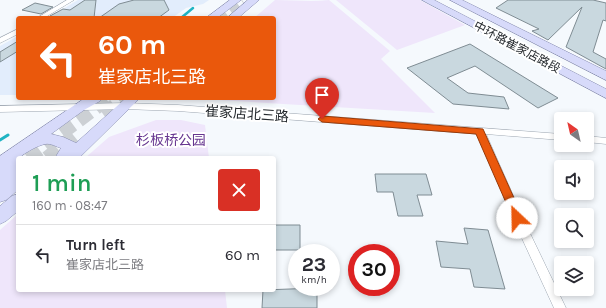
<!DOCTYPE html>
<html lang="en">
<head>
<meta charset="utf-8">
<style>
  body { margin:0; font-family:Karla,"Noto Sans SC",sans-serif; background:#f7f7f7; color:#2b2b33; height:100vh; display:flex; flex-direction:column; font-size:15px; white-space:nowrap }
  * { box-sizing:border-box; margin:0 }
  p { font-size:13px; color:#7c7c81 }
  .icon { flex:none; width:22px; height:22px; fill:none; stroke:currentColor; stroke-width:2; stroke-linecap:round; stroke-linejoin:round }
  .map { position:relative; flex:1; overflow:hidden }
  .sheet { position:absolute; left:16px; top:156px; width:260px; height:136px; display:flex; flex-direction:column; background:#fff; border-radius:4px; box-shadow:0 2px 6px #0003 }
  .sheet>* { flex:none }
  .hud { position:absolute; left:16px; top:16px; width:260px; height:84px; border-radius:4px; box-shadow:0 2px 6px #0003; background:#ea580c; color:#fff; overflow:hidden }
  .needle { width:26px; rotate:326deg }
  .tools { position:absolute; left:554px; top:112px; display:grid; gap:8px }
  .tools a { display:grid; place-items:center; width:40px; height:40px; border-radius:4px; background:#fff; box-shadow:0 2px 6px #0003; font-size:20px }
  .speed { position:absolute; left:288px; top:244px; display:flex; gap:8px; font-size:20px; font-weight:700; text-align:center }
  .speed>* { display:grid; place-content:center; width:52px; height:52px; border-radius:50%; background:#fff; box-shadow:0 2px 6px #0003; line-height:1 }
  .speed small { font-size:10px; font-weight:400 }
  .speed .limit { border:6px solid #d22; background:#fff; color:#111 }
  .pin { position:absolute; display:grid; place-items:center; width:34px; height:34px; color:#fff; margin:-41px -17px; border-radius:50% 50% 50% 0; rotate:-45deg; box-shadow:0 0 4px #0007 }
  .pin .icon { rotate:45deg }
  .me { position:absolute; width:44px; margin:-22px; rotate:336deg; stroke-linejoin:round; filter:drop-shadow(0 0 3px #0008) }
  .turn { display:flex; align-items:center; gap:14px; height:84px; padding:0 16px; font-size:18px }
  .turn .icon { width:52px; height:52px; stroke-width:2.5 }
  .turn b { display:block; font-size:28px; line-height:34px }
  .round { display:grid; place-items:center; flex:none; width:42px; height:42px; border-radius:4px; background:#f7f7f7 }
  .head { display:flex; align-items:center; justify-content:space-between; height:68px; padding:0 16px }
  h1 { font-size:24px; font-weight:600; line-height:30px; color:#1e9e55 }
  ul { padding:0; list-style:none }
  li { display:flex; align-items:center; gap:12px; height:60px; padding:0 16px; border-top:1px solid #e1e1e2 }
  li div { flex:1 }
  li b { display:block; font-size:15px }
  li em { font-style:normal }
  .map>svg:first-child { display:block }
</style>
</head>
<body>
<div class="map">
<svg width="606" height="308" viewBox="0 0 606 308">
  <rect width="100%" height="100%" fill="#f5f9fd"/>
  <path fill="#e2edfc" d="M 78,0 L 209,0 L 203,4 L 186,8 L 172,18 L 48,18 Z
    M 18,36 L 18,95 L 0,95 L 0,46 Z"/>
  <path fill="#efe6fb" d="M 275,0 C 294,0 311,2 329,0 L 390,51 L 381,59 L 435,113 L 185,98 L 274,98 L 274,18 L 254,18 Z
    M 336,0 L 420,0 L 465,25 L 397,50 Z
    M 156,120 L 181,120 L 205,125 L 209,158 L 85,158 L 109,137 Z
    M 18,214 L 18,290 L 225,290 L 227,308 L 0,308 L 0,230 Z"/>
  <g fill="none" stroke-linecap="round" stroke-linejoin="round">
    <path stroke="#20b4c3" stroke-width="2.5" d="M 181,18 L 193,8"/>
    <path stroke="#20b4c3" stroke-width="3" d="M 0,140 L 8,135"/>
  </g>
  <path fill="#c9d8df" stroke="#7f8c93" d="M 85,0 L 96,0 L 94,18 L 57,18 L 50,16 L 63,9 L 70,10 Z
    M 134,0 L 164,0 L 169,10 L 158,18 L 99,18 L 119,4 Z
    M 508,0 L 593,0 L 606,3 L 606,21 L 603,20 L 593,52 L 606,59 L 606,69 L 566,47 L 582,7 L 548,40 L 532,31 L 539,29 L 496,8 Z
    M 35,3 L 53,7 L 41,14 L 22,10 Z
    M 18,41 L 18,51 L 0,62 L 0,52 Z
    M 470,44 L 558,98 L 538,108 L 475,66 L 447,78 L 468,93 L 504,97 L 509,109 L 453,104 L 407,68 Z
    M 375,174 L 426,174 L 432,195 L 417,195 L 423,216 L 398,216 L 393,192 L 377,192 Z
    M 274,225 L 300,225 L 300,250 L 274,250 Z
    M 464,228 L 488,230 L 505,289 L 474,287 L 470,269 L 441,267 L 436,241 L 468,244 Z
    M 317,288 L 317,308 L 262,308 L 263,290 Z"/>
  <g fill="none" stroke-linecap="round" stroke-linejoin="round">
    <path stroke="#ccd0d4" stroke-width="10" stroke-dasharray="10 5" stroke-linecap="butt" d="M 217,18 L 242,0"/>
    <path stroke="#ccd0d4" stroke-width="14" stroke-dasharray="14 7" stroke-linecap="butt" d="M 103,114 L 125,98
      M 28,158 L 109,98
      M 47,158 L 74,136"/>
    <defs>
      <path id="minor" d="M 67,0 L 74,0 L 44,18 L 37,18 Z
        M 18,29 L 18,34 L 0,43 L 0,38 Z
        M 125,103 L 178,105 L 561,134 L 561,140 L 486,134 L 528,229 L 566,308 L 554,308 L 519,232 L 477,134 L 178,111 L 125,109 L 0,112 L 0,106 Z
        M 587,136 L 606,138 L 606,144 L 587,142 Z"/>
      <path id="primary" d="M 230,0 L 241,0 L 217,18 L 206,18 Z
        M 248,0 L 259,0 L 238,18 L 227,18 Z
        M 422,0 L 434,0 L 606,89 L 606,98 Z
        M 450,0 L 462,0 L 606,71 L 606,80 Z
        M 85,98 L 101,98 L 100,101 L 84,110 L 51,134 L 63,137 L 76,143 L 126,98 L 140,98 L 79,158 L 55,158 L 61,148 C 57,147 50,143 46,144 C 37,145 21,155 16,161 L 18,160 L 18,190 L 6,200 L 0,202 L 0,156 Z
        M 18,194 L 18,211 L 6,221 L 0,224 L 0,206 L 12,196 Z"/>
    </defs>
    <use href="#minor" stroke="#9da6b1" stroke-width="1"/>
    <use href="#primary" stroke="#888db1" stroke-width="1"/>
    <use href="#minor" fill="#fff" fill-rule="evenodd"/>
    <use href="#primary" fill="#d7dafa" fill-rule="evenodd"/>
  </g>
  <path fill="#ea580c" stroke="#983908" d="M 322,116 L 483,129 L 523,218 L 521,221 L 517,222 L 514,221 L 476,134 L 322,122 L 318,119 Z"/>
  <g text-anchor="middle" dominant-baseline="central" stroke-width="4" stroke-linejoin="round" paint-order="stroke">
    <g font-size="12" fill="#262a2e" stroke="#fff">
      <text transform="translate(517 47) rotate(28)">中环路崔家店路段</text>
    </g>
    <g font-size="14" fill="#262a2e" stroke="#fff">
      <text transform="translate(247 114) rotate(4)">崔家店北三路</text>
    </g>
    <g font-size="14" fill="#673690" stroke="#fff">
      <text x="171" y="140">杉板桥公园</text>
    </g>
  </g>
</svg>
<div class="tools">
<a><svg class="needle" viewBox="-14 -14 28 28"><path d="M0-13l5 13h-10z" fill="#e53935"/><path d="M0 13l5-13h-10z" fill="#7c7c81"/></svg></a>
<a><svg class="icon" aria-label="sound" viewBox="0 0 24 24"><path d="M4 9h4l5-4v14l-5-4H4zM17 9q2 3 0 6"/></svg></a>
<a><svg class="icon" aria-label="search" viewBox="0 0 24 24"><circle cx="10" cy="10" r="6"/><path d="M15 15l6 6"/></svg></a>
<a><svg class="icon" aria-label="layers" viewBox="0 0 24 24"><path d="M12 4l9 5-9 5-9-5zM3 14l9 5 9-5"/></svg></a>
</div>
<div class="speed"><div>23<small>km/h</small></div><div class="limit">30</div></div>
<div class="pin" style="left:322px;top:119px;background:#d93025"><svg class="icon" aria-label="arrive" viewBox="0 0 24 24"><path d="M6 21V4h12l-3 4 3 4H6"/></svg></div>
<svg class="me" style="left:517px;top:218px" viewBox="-20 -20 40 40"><circle r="19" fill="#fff"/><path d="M0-13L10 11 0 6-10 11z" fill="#ea580c"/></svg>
<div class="hud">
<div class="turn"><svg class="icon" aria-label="left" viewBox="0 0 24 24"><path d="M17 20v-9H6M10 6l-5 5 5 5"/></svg><div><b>60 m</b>崔家店北三路</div></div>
</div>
<section class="sheet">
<div class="head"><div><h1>1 min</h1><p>160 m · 08:47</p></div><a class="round" style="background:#d93025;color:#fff"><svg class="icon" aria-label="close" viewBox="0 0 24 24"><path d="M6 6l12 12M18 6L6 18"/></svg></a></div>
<ul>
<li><svg class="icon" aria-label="left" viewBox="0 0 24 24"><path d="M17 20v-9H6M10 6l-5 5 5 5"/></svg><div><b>Turn left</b><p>崔家店北三路</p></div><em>60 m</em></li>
</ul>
</section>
</div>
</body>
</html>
